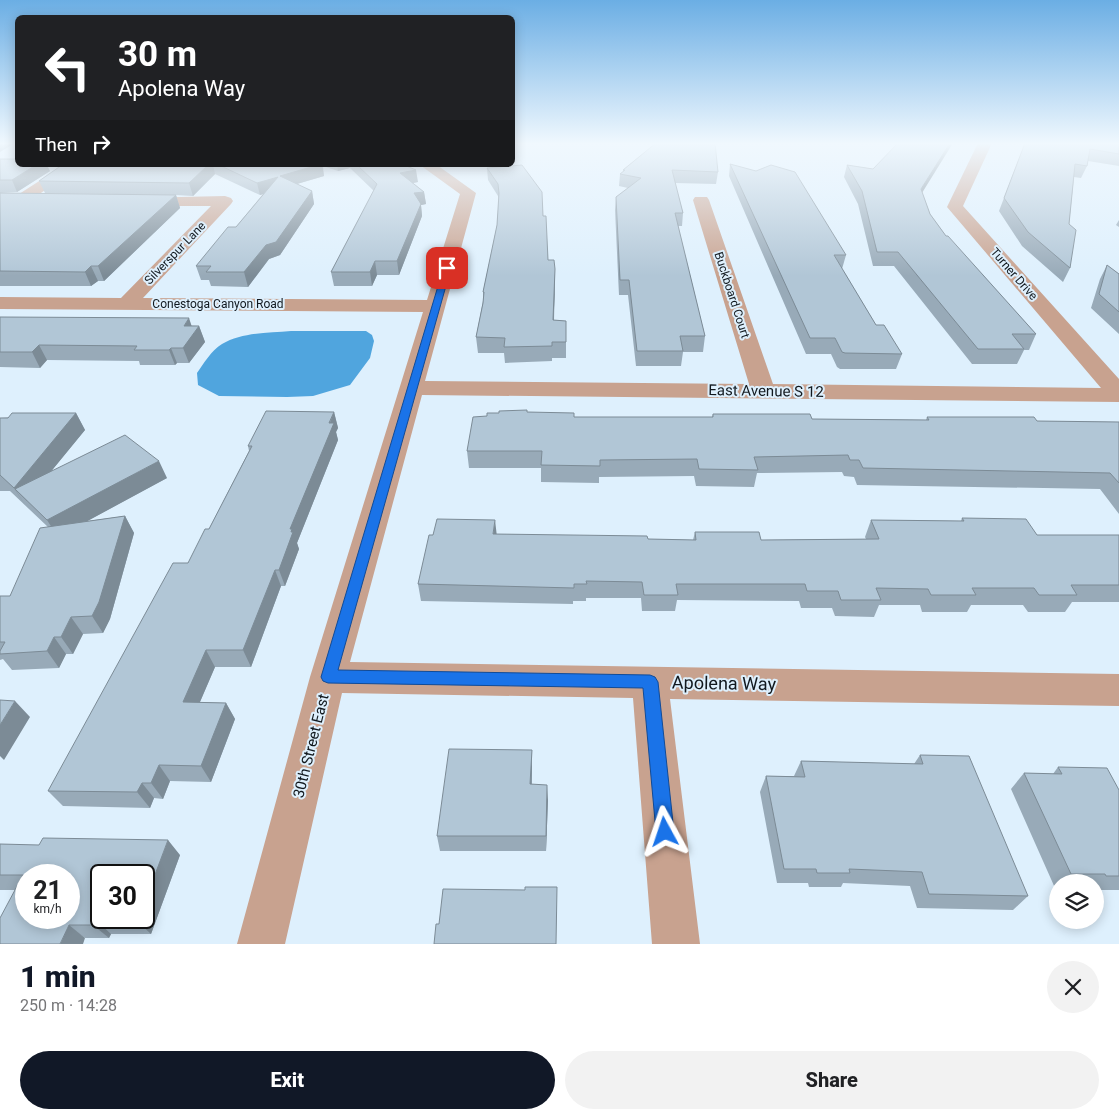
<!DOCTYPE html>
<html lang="en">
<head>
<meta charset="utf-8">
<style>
  body { margin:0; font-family:Roboto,sans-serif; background:#f2f2f2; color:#202124; height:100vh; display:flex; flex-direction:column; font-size:19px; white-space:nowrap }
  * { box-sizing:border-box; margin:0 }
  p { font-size:16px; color:#757577 }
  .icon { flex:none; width:28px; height:28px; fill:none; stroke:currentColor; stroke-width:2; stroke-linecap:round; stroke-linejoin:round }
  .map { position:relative; height:944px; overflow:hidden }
  .sheet { display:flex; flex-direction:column; background:#fff; flex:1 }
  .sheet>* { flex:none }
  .hud { position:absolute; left:15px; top:15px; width:500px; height:152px; border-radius:8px; box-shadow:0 2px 12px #0003; background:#202124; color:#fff; overflow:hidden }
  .controls { position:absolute; left:1049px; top:874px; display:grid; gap:10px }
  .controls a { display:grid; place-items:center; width:55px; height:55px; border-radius:50%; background:#fff; box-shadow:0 2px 12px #0003; font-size:25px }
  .speed { position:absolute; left:15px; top:864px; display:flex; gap:10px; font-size:25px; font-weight:700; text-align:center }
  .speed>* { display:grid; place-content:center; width:65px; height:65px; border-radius:50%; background:#fff; box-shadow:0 2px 12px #0003; line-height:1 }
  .speed small { font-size:12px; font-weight:400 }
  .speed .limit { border:2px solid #111; border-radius:8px; background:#fff; color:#111 }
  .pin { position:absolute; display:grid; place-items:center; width:42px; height:42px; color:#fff; margin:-21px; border-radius:10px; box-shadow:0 2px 8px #0006 }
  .me { position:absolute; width:55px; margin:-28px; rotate:355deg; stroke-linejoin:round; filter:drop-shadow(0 0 4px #0008) }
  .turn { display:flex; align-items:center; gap:18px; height:105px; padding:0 20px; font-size:22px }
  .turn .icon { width:65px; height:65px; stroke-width:2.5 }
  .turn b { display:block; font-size:35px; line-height:42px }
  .then { display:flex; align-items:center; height:48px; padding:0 20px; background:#0003; gap:10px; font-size:19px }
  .round { display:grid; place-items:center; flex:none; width:52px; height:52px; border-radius:26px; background:#f2f2f2 }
  .headline { display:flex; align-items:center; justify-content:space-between; height:85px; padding:0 20px }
  h1 { font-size:30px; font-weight:800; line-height:38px; color:#111827 }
  .action { display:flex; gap:10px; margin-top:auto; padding:10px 20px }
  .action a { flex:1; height:58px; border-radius:30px; background:#111827; color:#fff; font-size:20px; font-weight:800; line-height:58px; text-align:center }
  .action a+a { background:#f2f2f2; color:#202124 }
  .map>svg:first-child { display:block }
</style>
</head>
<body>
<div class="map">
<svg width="1119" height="944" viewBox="0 0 1119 944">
  <rect width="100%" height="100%" fill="#def0fd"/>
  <path fill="#50a5de" d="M 291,331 L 366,331 L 372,335 L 374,341 L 370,358 L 350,385 L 313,396 L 287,397 L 219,396 L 198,385 L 197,373 C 204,363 211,351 222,344 C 242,332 268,333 291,331 Z"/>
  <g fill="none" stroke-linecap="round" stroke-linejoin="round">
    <path fill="#c8a28f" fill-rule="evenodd" d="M 978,143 L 992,143 L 963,206 L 1119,379 L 1119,402 L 422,395 L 350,662 L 1119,674 L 1119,706 L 670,699 L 700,944 L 652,944 L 633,698 L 342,693 L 285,944 L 237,944 L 310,677 L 423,312 L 0,309 L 0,297 L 121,298 L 211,206 L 142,206 L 136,204 L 134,201 L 136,198 L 225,196 L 231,198 L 233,201 L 231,204 L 143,298 L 427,300 L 460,194 L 420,165 L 437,165 L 476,193 L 425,381 L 749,384 L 693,200 L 695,197 L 707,197 L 709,200 L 773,384 L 1101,388 L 947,207 Z
      M 64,165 L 81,165 L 28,202 L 16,202 L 14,199 L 16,196 Z"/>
  </g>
  <path fill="#98aab8" d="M 656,143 L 718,172 L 716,184 L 675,183 L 683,213 L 682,226 L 678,226 L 705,336 L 703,352 L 683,352 L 681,366 L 636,366 L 628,295 L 619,295 L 615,210 L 616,197 L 628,188 L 619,186 L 620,174 L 623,172 L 623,170 Z
    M 1025,143 L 1119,143 L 1119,166 L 1088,161 L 1087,166 L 1081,178 L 1074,177 L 1069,224 L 1070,268 L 1063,282 L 1022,246 L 999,211 Z
    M 0,159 L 50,171 L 17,192 L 0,193 Z
    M 730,164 L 846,255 L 842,269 L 876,325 L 902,354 L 896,369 L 840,369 L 837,367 L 831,354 L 806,354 L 729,176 Z
    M 62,165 L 404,165 L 418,182 L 413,183 L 424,192 L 426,204 L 421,205 L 422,216 L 399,275 L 377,275 L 372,286 L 334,286 L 331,272 L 374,191 L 350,168 L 338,171 L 323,166 L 324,176 L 297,184 L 312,191 L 314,204 L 280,255 L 269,259 L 248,287 L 211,286 L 209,280 L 201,280 L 196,266 L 236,227 L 263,194 L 260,195 L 215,174 L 193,196 L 176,195 L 180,208 L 104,281 L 98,281 L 91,286 L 0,286 L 0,193 L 121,194 L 45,193 L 39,181 Z
    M 847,165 L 873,169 L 922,192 L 930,214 L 946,236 L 1036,334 L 1029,350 L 1024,350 L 1017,364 L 972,364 L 894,266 L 873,266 L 858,204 L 844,177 Z
    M 487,168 L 543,216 L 548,260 L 555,284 L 554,320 L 566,321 L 566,358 L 552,358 L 552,361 L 505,363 L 504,353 L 478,353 L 476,337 L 483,301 L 483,292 L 497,225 L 499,199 L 498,196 L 488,180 Z
    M 1119,220 L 1119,227 L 1116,225 Z
    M 1107,265 L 1119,274 L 1119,334 L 1091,308 L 1100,279 Z
    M 0,317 L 199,326 L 205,342 L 189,363 L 177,363 L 175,365 L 140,365 L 139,361 L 47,360 L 40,368 L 0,367 Z
    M 334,412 L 338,428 L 336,432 L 338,440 L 297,543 L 299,549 L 285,586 L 281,586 L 251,667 L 215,667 L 200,702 L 226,703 L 235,719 L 211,782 L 170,781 L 163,799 L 154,798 L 150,808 L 63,806 L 48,791 L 209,529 L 249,451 L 248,446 Z
    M 527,412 L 574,417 L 712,417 L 713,414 L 812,419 L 926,420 L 927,417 L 1037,421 L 1119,422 L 1119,514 L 1100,489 L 857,485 L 854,477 L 844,476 L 842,472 L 757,473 L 754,487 L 696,486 L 694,476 L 599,477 L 599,483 L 541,482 L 541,468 L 469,468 L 467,451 L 487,416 L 499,413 Z
    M 76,413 L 85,430 L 51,471 L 167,478 L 87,521 L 125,516 L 134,533 L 110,619 L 103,633 L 83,634 L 73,654 L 66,654 L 59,668 L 12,670 L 3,659 L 0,660 L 0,596 L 10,596 L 48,527 L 10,491 L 0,491 L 0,418 Z
    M 962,518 L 1037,535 L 1119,535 L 1119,602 L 1072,602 L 1065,612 L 1028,612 L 1023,605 L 971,605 L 967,612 L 922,612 L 920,605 L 879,605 L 874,617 L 835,616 L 832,608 L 801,608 L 799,601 L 677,600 L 675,611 L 642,611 L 641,598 L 586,598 L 586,601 L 573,601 L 573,604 L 421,601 L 418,584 L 497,534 L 648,539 L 693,540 L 695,532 L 761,540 L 866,539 L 865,537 L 871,520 L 961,521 Z
    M 532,750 L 532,784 L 548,800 L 546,851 L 440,851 L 437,836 Z
    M 920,755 L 1028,896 L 1013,910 L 917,908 L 910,886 L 843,883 L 841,887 L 809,887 L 808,883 L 777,883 L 760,792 L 766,776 L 794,776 L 801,761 L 914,764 Z
    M 1058,767 L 1119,790 L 1119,890 L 1095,890 L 1095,882 L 1058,882 L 1058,888 L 1055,888 L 1011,789 L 1024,773 L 1053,774 Z
    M 0,844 L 180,855 L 151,934 L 111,934 L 109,938 L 85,938 L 15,890 L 0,890 Z"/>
  <path fill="#7c8b96" d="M 0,143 L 15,143 L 0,152 Z
    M 950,143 L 953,143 L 917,201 L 921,189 Z
    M 36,165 L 47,165 L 50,171 L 17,192 L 12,180 Z
    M 208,165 L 213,165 L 215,174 L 193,196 L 189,183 Z
    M 318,165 L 322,165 L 324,176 L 283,188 L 280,176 Z
    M 337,165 L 349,165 L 350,168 L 338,171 Z
    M 416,170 L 418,182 L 401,185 L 400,173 Z
    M 278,177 L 281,189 L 260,195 L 257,183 Z
    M 312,191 L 314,204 L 280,255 L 269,259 L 248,287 L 244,272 L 266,245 Z
    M 424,192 L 426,204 L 421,205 L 422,216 L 399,275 L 397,261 L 414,193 Z
    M 176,195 L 180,208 L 104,281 L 98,266 Z
    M 375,261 L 377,275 L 372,286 L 370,272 Z
    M 91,266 L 98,281 L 91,286 L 85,272 Z
    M 555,269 L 555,284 L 553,335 L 553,320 Z
    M 189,318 L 194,333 L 199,326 L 205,342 L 189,363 L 183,348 L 184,326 Z
    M 39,345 L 47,360 L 40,368 L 32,352 Z
    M 171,348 L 177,363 L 175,365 L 169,350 Z
    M 334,412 L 338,428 L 336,432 L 338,440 L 297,543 L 299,549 L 285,586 L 279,570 L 290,529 Z
    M 76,413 L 85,430 L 27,501 L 15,489 L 25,505 L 14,488 Z
    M 159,461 L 167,478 L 58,537 L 47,520 Z
    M 125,516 L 134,533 L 110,619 L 103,633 L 92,616 Z
    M 495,520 L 497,537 L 493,534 Z
    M 275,570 L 281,586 L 251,667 L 243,650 Z
    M 71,617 L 83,634 L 73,654 L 61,637 Z
    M 54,637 L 66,654 L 59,668 L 47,651 Z
    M 206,650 L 215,667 L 193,718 L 183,702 Z
    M 15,701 L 30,717 L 4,760 L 0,756 L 0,725 Z
    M 226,703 L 235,719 L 211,782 L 201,766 Z
    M 532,750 L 532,766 L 531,800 L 530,784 Z
    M 159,765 L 170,781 L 163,799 L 151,783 Z
    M 142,783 L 154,798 L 150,808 L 137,792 Z
    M 547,785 L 548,800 L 546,851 L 546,836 Z
    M 168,840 L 180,855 L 151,934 L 137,921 L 139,918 L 144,918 L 144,904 Z
    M 96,920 L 111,934 L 109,938 L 93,925 Z
    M 69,925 L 85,938 L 83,944 L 60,944 Z"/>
  <path fill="#b1c6d6" stroke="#7c8b96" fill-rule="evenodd" d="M 656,143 L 715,143 L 718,172 L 672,170 L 683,213 L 675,213 L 705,336 L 680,336 L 683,351 L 637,351 L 629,280 L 620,280 L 616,197 L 641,178 L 620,174 L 625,170 L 623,170 Z
    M 898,143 L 950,143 L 921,189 L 930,214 L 946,236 L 948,236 L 1036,334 L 1012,334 L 1024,349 L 978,349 L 898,252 L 877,252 L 862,191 L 847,165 L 873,169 Z
    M 1025,143 L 1119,143 L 1119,154 L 1090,149 L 1087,166 L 1075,164 L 1069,224 L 1076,230 L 1070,268 L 1028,232 L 1004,198 Z
    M 0,159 L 18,159 L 18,165 L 36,165 L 12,180 L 0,180 Z
    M 730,164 L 756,171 L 771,165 L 795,172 L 846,255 L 834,255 L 876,325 L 884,325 L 902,354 L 845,353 L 842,352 L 835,338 L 810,338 Z
    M 62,165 L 208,165 L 189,183 L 39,181 Z
    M 219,165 L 318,165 L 280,176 L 312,191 L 276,242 L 266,245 L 244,272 L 206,272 L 211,266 L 196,266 L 228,227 L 236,227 L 278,177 L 257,183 Z
    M 357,165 L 404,165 L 416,170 L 400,173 L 424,192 L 414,193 L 421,204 L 397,261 L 375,261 L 370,272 L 331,272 L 377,184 Z
    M 522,165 L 542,192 L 543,216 L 546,216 L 548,260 L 554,260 L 555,269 L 553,320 L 566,321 L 566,342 L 552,342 L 552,346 L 504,347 L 505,338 L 476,337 L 483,303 L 484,292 L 483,292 L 497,225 L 499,193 L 498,184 L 487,168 Z
    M 0,193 L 176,195 L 98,266 L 91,266 L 85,272 L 0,271 Z
    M 1107,265 L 1119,274 L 1119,312 L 1099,294 Z
    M 0,317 L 189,318 L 184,326 L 199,326 L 183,348 L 171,348 L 169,350 L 134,350 L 137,346 L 39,345 L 32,352 L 0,352 Z
    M 527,410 L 527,412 L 574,413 L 574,417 L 713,417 L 713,414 L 810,414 L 812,419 L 929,420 L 927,417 L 1034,417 L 1037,421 L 1119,422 L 1119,483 L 1110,473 L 863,468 L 859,460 L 850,460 L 848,455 L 754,457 L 758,470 L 699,469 L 697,459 L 600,460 L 600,466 L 541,465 L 542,451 L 467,451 L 473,417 L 487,416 L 487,413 L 499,413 L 499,411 Z
    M 266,411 L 334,412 L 329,423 L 334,423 L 290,529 L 292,529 L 291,532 L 293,532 L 279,570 L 275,570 L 243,650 L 206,650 L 183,702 L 226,703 L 201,766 L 159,765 L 151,783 L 142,783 L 137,792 L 48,791 L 173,563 L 188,563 L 205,529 L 209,529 L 252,446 L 248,446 Z
    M 12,413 L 76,413 L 14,488 L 0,475 L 0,418 L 8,418 Z
    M 125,435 L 159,461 L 47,520 L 15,489 Z
    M 125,516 L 99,602 L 92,616 L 71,617 L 61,637 L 54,637 L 47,651 L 0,654 L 0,651 L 5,642 L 0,642 L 0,596 L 10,596 L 40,528 Z
    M 962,518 L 1026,519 L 1037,535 L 1119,535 L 1119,585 L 1071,585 L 1077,595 L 1039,595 L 1034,588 L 972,588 L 976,595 L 931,595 L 928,589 L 876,588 L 881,600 L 841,600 L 838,591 L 807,591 L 805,584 L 676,584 L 678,595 L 644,595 L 642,582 L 586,581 L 587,584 L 574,584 L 574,588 L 418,584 L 429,535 L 433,535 L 437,519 L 495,520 L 493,534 L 647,536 L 648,539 L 696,540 L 695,532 L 759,532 L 761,540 L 879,539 L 871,520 L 964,521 Z
    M 0,700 L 15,701 L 0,725 Z
    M 449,749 L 532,750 L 530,784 L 547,785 L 546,836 L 437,836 Z
    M 920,755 L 969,756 L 1028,896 L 929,894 L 922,872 L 849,869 L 850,873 L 817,873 L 816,869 L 784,869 L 766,776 L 805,777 L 801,761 L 923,764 Z
    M 1058,767 L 1107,768 L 1119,790 L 1119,876 L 1106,876 L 1105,874 L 1071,874 L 1024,773 L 1062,774 Z
    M 43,838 L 168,840 L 144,904 L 144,875 L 101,875 L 101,918 L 139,918 L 137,921 L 96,920 L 93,925 L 69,925 L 60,944 L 0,944 L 0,918 L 23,875 L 0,875 L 0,844 L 39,845 ZM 26,875 L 69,875 L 69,918 L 26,918 Z
    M 525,887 L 557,887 L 556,944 L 434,944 L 436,924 L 439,924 L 443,889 L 525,890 Z"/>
  <linearGradient id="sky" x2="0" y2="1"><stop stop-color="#6baee4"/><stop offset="0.52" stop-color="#f0f8fe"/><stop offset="1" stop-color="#f0f8fe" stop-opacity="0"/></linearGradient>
  <rect width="1119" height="276" fill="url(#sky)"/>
  <path fill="#1a73e8" stroke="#114b97" d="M 444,266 L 451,268 L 338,670 L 650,675 L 655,677 L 658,682 L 674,832 L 671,838 L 665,840 L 658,838 L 656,832 L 643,688 L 328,683 L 323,681 L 321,677 Z"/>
  <g text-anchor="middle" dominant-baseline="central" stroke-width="4" stroke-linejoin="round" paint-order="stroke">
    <g font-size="12" fill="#11181e" stroke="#def0fd">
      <text transform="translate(175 253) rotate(-46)">Silverspur Lane</text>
      <text transform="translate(1014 274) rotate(49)">Turner Drive</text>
      <text transform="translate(732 295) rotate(72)">Buckboard Court</text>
      <text x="218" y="304">Conestoga Canyon Road</text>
    </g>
    <g font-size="15" fill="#11181e" stroke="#def0fd">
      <text transform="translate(766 391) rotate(1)">East Avenue S 12</text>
      <text transform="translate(311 746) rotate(-76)">30th Street East</text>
    </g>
    <g font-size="18" fill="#11181e" stroke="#def0fd">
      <text transform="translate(724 683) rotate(1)">Apolena Way</text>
    </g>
  </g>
</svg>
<div class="controls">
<a><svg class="icon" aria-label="layers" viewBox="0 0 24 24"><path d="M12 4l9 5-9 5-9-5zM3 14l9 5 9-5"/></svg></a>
</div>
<div class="speed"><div>21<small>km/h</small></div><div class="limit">30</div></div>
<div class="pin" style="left:447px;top:268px;background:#d93025"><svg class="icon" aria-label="arrive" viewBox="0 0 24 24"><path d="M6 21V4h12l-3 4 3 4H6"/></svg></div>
<svg class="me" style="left:665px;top:832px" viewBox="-20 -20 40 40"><path d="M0-17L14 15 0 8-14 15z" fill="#1a73e8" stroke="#fff" stroke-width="4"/></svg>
<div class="hud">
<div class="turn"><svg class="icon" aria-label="left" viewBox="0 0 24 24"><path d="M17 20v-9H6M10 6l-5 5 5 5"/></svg><div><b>30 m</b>Apolena Way</div></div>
<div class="then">Then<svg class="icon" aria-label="right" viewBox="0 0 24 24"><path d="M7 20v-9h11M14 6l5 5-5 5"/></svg></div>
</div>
</div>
<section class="sheet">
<div class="headline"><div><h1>1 min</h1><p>250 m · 14:28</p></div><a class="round"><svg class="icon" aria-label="close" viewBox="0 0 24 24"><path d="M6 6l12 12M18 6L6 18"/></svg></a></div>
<div class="action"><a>Exit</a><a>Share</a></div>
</section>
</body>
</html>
